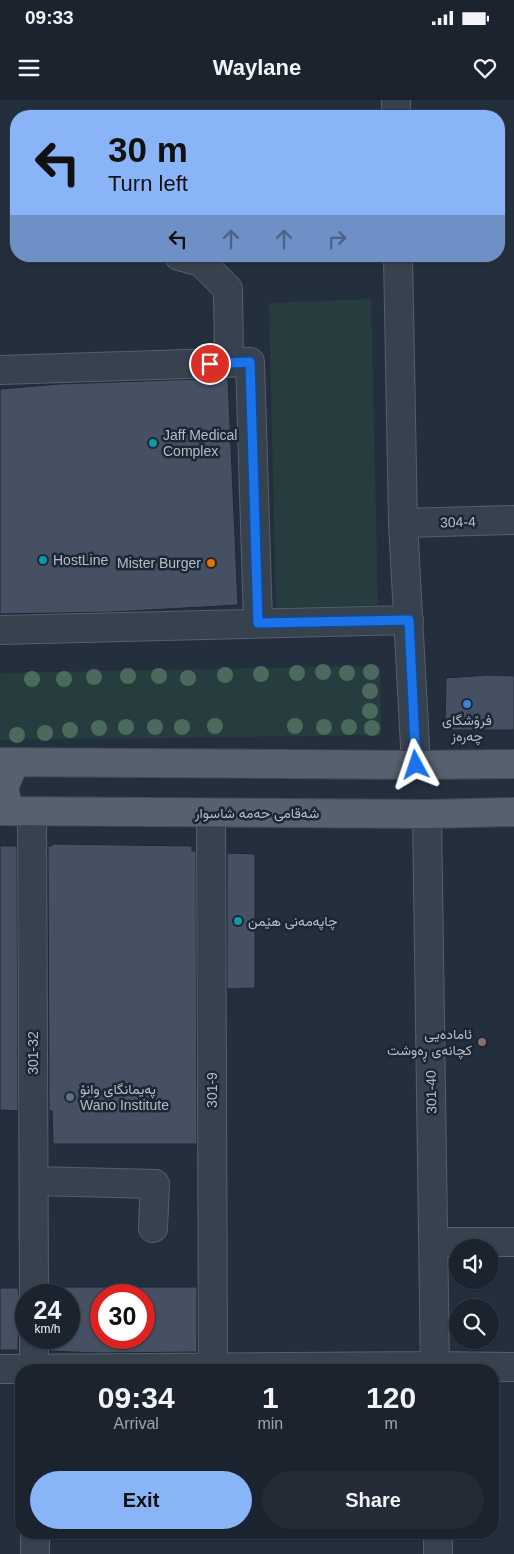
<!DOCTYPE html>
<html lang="en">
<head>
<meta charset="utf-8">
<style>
  body { margin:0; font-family:Helvetica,Vazirmatn,sans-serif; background:#242b36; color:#f1f3f6; height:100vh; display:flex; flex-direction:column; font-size:19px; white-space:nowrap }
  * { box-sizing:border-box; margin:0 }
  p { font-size:16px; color:#a0a4aa }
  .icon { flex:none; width:28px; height:28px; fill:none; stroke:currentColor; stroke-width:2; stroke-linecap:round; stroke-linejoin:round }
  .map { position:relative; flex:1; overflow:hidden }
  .sheet { position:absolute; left:15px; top:1264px; width:484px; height:175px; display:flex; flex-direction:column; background:#1b232e; border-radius:20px; box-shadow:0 1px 4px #0004,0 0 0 1px #39404a }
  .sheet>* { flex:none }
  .hud { position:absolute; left:10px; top:10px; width:495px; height:152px; border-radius:20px; box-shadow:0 1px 4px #0004,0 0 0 1px #39404a; background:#8ab4f8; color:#111; overflow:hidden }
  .controls { position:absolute; left:449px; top:1139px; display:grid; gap:10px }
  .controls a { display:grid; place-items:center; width:50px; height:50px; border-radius:50%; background:#1b232e; box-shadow:0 1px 4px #0004,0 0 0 1px #39404a; font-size:25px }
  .speed { position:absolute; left:15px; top:1184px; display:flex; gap:10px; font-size:25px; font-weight:700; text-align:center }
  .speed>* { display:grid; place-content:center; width:65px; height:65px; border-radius:50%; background:#1b232e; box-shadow:0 1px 4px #0004,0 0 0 1px #39404a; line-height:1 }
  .speed small { font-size:12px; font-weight:400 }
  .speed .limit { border:8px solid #d22; background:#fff; color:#111 }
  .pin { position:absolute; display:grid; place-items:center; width:42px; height:42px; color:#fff; margin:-21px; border:2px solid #fff; border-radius:50%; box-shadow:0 1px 5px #0007 }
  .me { position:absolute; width:55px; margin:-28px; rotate:355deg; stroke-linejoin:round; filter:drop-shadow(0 0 4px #0008) }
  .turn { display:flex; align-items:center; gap:18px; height:105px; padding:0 15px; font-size:22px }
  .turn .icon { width:65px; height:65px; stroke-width:2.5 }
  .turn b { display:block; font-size:35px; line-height:42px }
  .lanes { display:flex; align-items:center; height:48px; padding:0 15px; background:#0003; justify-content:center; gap:25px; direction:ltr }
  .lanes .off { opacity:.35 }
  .eta { display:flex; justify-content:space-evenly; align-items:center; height:85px; text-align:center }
  .eta b { font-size:30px; font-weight:800; line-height:35px }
  .cta { display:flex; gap:10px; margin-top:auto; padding:10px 15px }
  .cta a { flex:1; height:58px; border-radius:30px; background:#8ab4f8; color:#111; font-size:20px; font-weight:800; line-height:58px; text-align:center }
  .cta a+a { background:#242b36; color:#f1f3f6 }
  .status { display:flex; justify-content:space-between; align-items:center; height:35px; padding:0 25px; background:#1b232e; direction:ltr }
  .status svg { height:14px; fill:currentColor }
  header { display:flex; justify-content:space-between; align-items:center; height:65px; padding:0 15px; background:#1b232e; font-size:22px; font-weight:800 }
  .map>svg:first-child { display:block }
</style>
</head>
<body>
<div class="status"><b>09:33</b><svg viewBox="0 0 49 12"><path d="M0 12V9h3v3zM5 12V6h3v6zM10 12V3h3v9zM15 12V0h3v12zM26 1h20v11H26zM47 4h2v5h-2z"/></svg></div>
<header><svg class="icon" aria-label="menu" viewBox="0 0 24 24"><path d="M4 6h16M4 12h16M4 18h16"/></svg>Waylane<svg class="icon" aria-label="heart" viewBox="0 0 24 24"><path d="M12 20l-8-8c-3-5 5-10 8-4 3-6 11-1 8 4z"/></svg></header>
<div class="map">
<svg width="514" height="1454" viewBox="0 0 514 1454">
  <rect width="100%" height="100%" fill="#242f3e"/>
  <path fill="#263c3f" d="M 371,199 L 378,505 L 276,508 L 269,203 Z
    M 380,566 L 381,635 L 0,640 L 0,573 Z"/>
  <path fill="#455162" stroke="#1f2835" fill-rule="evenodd" d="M 228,278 L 238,505 L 112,512 L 0,514 L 0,289 L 59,284 Z
    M 488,575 L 514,576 L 514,630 L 445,630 L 446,578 Z
    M 52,744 L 192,746 L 192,751 L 196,751 L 197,1044 L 53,1044 L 52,1011 L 49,1011 L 48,746 L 52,746 Z
    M 0,746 L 17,746 L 18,1011 L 0,1010 Z
    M 227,753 L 255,754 L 255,888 L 227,889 Z
    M 50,1187 L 197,1187 L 197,1252 L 98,1253 L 50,1251 L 50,1238 L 69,1238 L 69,1195 L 50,1195 ZM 101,1195 L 144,1195 L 144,1238 L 101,1238 Z
    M 0,1188 L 18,1188 L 20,1202 L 26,1208 L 26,1224 L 20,1231 L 18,1238 L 18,1250 L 0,1250 Z"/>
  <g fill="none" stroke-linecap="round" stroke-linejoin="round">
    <defs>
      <path id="minor" d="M 396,0 L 396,16
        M 179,156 L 201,162 L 228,189 L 229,263
        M 398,156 L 403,423 L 416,665
        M 0,270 L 250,262 L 258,523
        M 403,423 L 514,420
        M 0,530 L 409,520
        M 32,711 L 34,1195
        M 211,713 L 213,1267
        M 427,714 L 435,1270
        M 34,1081 L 155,1084 L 153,1128
        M 434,1142 L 514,1142
        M 34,1238 L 34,1270
        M 0,1269 L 435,1266 L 514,1267
        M 35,1432 L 35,1454
        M 438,1432 L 438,1454"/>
      <path id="major" d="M 0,662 L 416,665 L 514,664
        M 0,711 L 427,714 L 514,712
        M 9,711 L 4,687 L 15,662"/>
    </defs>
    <use href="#minor" stroke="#565f6c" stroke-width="30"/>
    <use href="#major" stroke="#414a57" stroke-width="30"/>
    <use href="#minor" stroke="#38414e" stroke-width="28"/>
    <use href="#major" stroke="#56606e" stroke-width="28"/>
  </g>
  <g fill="#4b6a5d">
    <circle cx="323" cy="572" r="8"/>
    <circle cx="371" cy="572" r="8"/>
    <circle cx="297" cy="573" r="8"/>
    <circle cx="347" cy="573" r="8"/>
    <circle cx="261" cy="574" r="8"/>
    <circle cx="225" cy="575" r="8"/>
    <circle cx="128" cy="576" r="8"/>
    <circle cx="159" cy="576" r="8"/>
    <circle cx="94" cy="577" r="8"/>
    <circle cx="188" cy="578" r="8"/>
    <circle cx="32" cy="579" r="8"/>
    <circle cx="64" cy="579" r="8"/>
    <circle cx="370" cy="591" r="8"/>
    <circle cx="370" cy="611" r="8"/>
    <circle cx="215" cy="626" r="8"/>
    <circle cx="295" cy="626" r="8"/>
    <circle cx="126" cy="627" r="8"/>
    <circle cx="155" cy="627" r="8"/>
    <circle cx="182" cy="627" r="8"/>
    <circle cx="324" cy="627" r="8"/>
    <circle cx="349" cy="627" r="8"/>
    <circle cx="99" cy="628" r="8"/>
    <circle cx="372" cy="628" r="8"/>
    <circle cx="70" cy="630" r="8"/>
    <circle cx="45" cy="633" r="8"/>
    <circle cx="17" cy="635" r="8"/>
  </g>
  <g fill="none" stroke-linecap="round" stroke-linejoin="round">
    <defs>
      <path id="route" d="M 210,264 L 250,262 L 258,523 L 409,520 L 416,665"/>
    </defs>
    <use href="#route" stroke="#114b97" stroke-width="12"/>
    <use href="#route" stroke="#1a73e8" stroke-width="9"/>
  </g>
  <g fill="#0f9aa8" stroke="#1d2633" stroke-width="2">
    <circle cx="153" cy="343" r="5"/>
    <circle cx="43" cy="460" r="5"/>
    <circle cx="238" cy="821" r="5"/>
  </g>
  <circle fill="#e8710a" stroke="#1d2633" stroke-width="2" cx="211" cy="463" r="5"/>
  <circle fill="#3f7fe0" stroke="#1d2633" stroke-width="2" cx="467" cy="604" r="5"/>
  <circle fill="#8d6e63" stroke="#1d2633" stroke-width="2" cx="482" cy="942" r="5"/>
  <circle fill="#5c6f8a" stroke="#1d2633" stroke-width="2" cx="70" cy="997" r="5"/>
  <g text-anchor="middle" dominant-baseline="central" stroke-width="5" stroke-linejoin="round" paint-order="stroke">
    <g font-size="14" fill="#b4bcc9" stroke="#1d2633" text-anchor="start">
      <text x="163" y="335">Jaff Medical<tspan x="163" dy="16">Complex</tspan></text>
      <text x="53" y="460">HostLine</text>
      <text x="201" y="463" text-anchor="end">Mister Burger</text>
      <text x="467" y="620" text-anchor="middle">فرۆشگای<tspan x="467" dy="16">چەرەز</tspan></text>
      <text x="248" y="821">چاپەمەنی هێمن</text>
      <text x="472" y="934" text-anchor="end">ئامادەیی<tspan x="472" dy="16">کچانەی ڕەوشت</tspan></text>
      <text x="80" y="989">پەیمانگای وانۆ<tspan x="80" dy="16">Wano Institute</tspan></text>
    </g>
    <g font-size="14" fill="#b4bcc9" stroke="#1d2633">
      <text transform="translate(458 422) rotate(-2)">304-4</text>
      <text x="257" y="713">شەقامی حەمە شاسوار</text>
      <text transform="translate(33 953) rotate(-90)">301-32</text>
      <text transform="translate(212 990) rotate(-90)">301-9</text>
      <text transform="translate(431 992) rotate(-91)">301-40</text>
    </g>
  </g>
</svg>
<div class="controls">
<a><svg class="icon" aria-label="sound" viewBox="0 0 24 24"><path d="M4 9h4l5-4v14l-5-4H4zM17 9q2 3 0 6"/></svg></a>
<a><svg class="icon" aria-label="search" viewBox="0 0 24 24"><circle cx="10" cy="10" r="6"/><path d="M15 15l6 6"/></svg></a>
</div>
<div class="speed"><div>24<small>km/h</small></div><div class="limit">30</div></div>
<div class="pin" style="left:210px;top:264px;background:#d93025"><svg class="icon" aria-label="arrive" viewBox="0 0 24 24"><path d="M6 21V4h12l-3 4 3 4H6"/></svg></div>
<svg class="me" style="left:416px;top:665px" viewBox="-20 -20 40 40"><path d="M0-17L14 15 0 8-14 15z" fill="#1a73e8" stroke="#fff" stroke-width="4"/></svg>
<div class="hud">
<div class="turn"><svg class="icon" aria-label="left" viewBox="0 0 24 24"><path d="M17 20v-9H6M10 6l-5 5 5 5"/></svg><div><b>30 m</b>Turn left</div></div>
<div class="lanes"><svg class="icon" aria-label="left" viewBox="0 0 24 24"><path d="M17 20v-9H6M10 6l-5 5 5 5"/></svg><svg class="icon off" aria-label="ahead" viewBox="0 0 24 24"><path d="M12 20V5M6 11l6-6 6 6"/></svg><svg class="icon off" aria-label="ahead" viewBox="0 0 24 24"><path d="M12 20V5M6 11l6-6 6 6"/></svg><svg class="icon off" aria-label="right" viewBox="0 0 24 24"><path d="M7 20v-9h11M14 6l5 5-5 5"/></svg></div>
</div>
<section class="sheet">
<div class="eta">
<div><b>09:34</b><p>Arrival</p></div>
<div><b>1</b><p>min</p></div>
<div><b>120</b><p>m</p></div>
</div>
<div class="cta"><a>Exit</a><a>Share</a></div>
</section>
</div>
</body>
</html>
